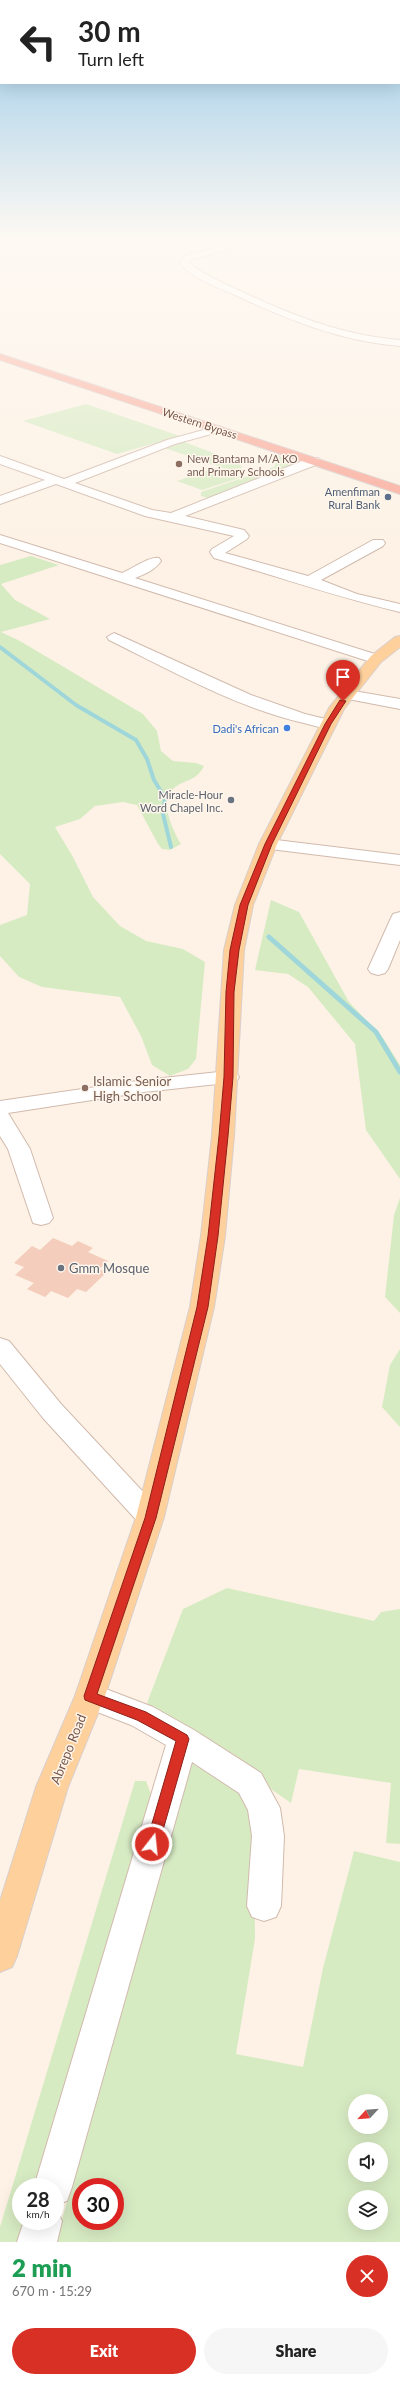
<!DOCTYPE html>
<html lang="en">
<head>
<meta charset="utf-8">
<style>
  body { margin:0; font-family:Lato,sans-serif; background:#f6f6f6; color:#222; height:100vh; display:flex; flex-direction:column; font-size:15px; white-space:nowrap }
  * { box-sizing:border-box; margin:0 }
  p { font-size:13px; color:#767676 }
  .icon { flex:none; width:22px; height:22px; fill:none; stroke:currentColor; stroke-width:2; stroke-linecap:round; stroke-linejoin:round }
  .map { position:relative; height:2242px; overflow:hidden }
  .sheet { display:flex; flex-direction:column; background:#fff; flex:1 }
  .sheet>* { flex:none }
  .hud { position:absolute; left:0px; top:0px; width:400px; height:84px; box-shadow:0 4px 16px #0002; background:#fff; color:#222; overflow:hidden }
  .needle { width:26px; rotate:244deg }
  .tools { position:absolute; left:348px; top:2094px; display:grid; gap:8px }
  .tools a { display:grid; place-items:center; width:40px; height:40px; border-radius:50%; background:#fff; box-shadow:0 4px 16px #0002; font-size:20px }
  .speed { position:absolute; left:12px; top:2178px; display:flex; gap:8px; font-size:20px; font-weight:700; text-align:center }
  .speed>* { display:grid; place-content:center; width:52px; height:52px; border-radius:50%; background:#fff; box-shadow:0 4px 16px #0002; line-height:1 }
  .speed small { font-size:10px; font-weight:400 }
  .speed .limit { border:6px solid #d22; background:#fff; color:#111 }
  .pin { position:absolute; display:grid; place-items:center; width:34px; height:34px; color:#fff; margin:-41px -17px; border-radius:50% 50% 50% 0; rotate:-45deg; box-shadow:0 0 4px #0007 }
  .pin .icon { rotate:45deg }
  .me { position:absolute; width:44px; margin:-22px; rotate:16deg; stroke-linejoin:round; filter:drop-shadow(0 0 3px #0008) }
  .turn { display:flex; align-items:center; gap:14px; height:84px; padding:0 12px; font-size:18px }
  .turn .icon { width:52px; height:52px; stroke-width:2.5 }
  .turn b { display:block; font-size:28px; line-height:34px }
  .round { display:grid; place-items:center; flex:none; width:42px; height:42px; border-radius:21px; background:#f6f6f6 }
  .head { display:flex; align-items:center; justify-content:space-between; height:68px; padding:0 12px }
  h1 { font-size:24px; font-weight:800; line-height:30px; color:#1e9e55 }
  .cta { display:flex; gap:8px; margin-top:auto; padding:8px 12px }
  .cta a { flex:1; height:46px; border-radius:24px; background:#d93025; color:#fff; font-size:16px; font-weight:800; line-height:46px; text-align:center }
  .cta a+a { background:#f6f6f6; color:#222 }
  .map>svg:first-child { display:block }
</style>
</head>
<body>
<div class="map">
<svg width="400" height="2242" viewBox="0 0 400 2242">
  <rect width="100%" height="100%" fill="#fdf2e5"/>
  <path fill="#d7ebc3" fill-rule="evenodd" d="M 86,404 L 180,436 L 117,454 L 23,421 Z
    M 176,439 L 240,463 L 242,468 L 229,470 L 159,446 Z
    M 272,455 L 278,455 L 290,462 L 292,468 L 208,498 L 201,496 L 201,492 L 274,467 L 276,463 L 268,458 Z
    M 215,468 L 242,477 L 202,490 L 177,481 Z
    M 31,556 L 59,565 L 1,584 L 15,600 L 50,619 L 1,632 L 20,641 L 143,714 L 157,731 L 161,751 L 173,761 L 196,763 L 204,766 C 196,782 184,779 173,789 C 159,802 173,831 181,844 L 170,850 L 162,849 L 158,844 L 137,805 L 123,802 L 95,806 L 80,819 L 55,827 L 73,857 L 93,897 L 120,926 L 146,941 L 183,949 L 205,962 L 196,1059 L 188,1069 L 170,1076 L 152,1065 L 141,1036 L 120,997 L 42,987 L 19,977 L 0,956 L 0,925 L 27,915 L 30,884 L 0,854 L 0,565 Z
    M 271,900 L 299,912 L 349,1002 L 383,1038 L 400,1065 L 400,1179 L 366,1130 L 355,1044 L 308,987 L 288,974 L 255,970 Z
    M 400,1198 L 400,1313 L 385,1297 L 394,1215 Z
    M 400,1349 L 400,1427 L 382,1407 L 390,1365 Z
    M 227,1588 L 374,1621 L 381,1612 L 400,1609 L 400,1844 L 386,1843 L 391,1783 L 299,1769 L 291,1803 L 147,1703 L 183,1609 Z
    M 187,1761 L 199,1763 L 254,1804 L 255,1939 L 236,2054 L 303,2067 L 323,1968 L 354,1851 L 400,1862 L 400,2242 L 56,2242 ZM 355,2101 L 381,2101 L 381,2127 L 355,2127 ZM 355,2149 L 381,2149 L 381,2175 L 355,2175 ZM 81,2187 L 115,2187 L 115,2221 L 81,2221 ZM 355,2197 L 381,2197 L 381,2223 L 355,2223 Z
    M 135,1781 L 146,1781 L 155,1805 L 42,2187 L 21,2187 L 21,2221 L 32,2221 L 26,2242 L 0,2242 L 0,2227 Z"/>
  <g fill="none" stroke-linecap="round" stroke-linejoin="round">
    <path stroke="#9fd6da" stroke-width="4" d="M 0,647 L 76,705 L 136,740 L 147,759 L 154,780 L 165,798 L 163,814 L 171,847"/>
    <path stroke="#9fd6da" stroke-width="5" d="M 269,937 L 376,1032 L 400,1072"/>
  </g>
  <path fill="#f4cdbc" d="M 53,1238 L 72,1246 L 78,1241 L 93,1248 L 88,1252 L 108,1261 L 99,1269 L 107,1272 L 86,1292 L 77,1289 L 68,1298 L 51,1291 L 45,1297 L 27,1289 L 34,1283 L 15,1275 L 24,1267 L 14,1263 L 32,1246 L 40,1250 Z"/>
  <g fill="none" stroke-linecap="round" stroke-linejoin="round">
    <defs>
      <path id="minor" d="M 246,240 L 259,240 L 191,260 L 189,263 C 208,277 229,286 251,296 C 299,318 346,336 400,340 L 400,346 C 340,341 289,320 235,295 C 217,287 192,279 180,263 L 185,256 Z
        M 218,426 L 224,429 L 222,431 L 175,444 L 75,483 L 152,510 L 171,513 L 310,458 L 318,458 L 320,461 L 318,464 L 185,516 L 244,530 L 249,536 L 247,539 L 225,553 L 308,576 L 373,540 L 383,540 L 385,543 L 383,546 L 321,580 L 357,594 L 400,604 L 400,612 C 337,597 276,576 214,558 L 210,552 L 212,549 L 234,536 L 145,516 L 56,484 L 0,504 L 0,496 L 45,480 L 0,464 L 0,456 L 64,479 L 167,440 Z
        M 0,535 L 122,573 C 132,569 150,556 159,558 L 161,561 C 155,570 145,574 135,578 L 381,656 L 383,659 L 381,662 L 371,662 L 0,543 Z
        M 114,633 L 251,695 L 305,714 L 334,721 L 336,724 L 334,727 C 324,730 313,725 304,723 C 235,707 172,671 109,640 L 107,637 Z
        M 348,690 L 400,699 L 400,709 L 343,698 L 340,695 Z
        M 268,839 L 400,855 L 400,865 L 262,848 L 259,844 L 262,840 Z
        M 400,912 L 400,940 L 388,969 L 385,973 L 378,975 L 371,973 L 368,969 L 391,918 L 393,914 Z
        M 228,1071 L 236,1072 L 239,1077 L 236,1082 L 144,1092 L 8,1113 L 30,1149 L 53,1218 L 49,1223 L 41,1225 L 33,1223 L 8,1149 L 0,1136 L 0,1101 L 144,1080 Z
        M 0,1338 L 9,1341 L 61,1404 L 160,1510 L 164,1517 L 160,1524 L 150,1528 L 140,1524 L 43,1418 L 0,1364 Z
        M 90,1683 L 153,1707 L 194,1730 L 261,1773 L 280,1808 L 284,1836 L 281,1906 L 276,1917 L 264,1921 L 252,1917 L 247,1906 L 252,1836 L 248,1810 L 239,1793 L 192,1762 L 72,2187 L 67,2201 L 55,2205 L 55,2187 L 34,2187 L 166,1745 L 131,1725 L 79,1705 L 75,1696 L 79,1687 Z
        M 55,2207 L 62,2221 L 57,2242 L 17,2242 L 24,2221 L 55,2221 Z"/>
      <path id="major" d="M 400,636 L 400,647 L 381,662 L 344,709 L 277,844 L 253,905 L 244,950 L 234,1136 L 225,1236 L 214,1307 L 164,1517 L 105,1696 L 68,1787 L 17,1956 L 12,1967 L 0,1972 L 0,1901 L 36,1787 L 75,1696 L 136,1517 L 190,1307 L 201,1236 L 212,1136 L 224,950 L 235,905 L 259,844 L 329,708 L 371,656 L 395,637 Z"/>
      <path id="highway" d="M 0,354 L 400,486 L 400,494 L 0,360 Z"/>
    </defs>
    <use href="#minor" stroke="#d1baad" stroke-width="2"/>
    <use href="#major" stroke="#d9cfcc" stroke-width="2"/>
    <use href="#highway" stroke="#d9cfcc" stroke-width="2"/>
    <use href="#minor" fill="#fff" fill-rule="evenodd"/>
    <use href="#major" fill="#fed09c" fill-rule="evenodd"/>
    <use href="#highway" fill="#f9aa9a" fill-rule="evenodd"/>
  </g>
  <linearGradient id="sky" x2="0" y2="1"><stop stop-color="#95c8e8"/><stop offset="0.43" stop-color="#fef9f3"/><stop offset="1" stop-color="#fef9f3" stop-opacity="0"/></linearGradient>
  <rect width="400" height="554" fill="url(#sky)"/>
  <path fill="#d93025" stroke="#8d1f18" d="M 340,700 L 346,701 L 331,724 L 272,844 L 248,905 L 239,950 L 234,992 L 233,1077 L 228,1136 L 218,1236 L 208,1307 L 156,1518 L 97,1694 L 146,1712 L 187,1735 L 189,1739 L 159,1844 L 157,1848 L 152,1850 L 148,1848 L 146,1844 L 176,1741 L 137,1720 L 85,1700 L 84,1696 L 145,1518 L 197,1307 L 208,1236 L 219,1136 L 224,1077 L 226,992 L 230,950 L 240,905 L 265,844 L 325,724 Z"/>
  <g fill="#8d6e63" stroke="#fff6ec" stroke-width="1.5">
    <circle cx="179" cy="464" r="4"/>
    <circle cx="85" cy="1088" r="4"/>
  </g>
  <circle fill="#5c6f8a" stroke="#fff6ec" stroke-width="1.5" cx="388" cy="497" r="4"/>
  <circle fill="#3f7fe0" stroke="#fff6ec" stroke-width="1.5" cx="287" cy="728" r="4"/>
  <g fill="#6b7280" stroke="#fff6ec" stroke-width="1.5">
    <circle cx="231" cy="800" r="4"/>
    <circle cx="61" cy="1268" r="4"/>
  </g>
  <g text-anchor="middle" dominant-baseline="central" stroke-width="3" stroke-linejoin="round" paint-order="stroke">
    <g font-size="11" fill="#775549" stroke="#fff6ec">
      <text transform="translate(200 423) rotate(18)">Western Bypass</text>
    </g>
    <g font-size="11" fill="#785e54" stroke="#fff6ec" text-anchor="start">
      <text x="187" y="458">New Bantama M/A KO<tspan x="187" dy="13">and Primary Schools</tspan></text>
    </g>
    <g font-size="11" fill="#4e5e75" stroke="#fff6ec" text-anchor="end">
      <text x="380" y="491">Amenfiman<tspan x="380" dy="13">Rural Bank</tspan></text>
    </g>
    <g font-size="11" fill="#366cbe" stroke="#fff6ec" text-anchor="end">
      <text x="279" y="728">Dadi's African</text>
    </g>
    <g font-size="11" fill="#5b616d" stroke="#fff6ec" text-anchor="end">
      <text x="223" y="794">Miracle-Hour<tspan x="223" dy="13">Word Chapel Inc.</tspan></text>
    </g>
    <g font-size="13" fill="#785e54" stroke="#fff6ec" text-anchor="start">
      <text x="93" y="1081">Islamic Senior<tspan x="93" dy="15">High School</tspan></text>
    </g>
    <g font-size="13" fill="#5b616d" stroke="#fff6ec" text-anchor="start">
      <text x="69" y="1268">Gmm Mosque</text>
    </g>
    <g font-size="13" fill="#775549" stroke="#fff6ec">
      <text transform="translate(68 1749) rotate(-68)">Abrepo Road</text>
    </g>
  </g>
</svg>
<div class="tools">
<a><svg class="needle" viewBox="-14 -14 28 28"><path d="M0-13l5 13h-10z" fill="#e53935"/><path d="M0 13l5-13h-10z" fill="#767676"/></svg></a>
<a><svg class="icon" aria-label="sound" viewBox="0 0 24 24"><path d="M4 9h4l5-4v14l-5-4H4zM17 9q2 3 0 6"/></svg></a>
<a><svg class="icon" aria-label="layers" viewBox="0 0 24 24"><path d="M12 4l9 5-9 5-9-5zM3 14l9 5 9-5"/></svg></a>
</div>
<div class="speed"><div>28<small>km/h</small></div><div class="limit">30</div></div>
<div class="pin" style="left:343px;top:701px;background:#d93025"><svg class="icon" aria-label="arrive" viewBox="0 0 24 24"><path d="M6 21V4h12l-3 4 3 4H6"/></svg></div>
<svg class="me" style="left:152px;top:1844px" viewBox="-20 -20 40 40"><circle r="17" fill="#d93025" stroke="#fff" stroke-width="3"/><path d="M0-11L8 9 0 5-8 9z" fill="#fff"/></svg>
<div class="hud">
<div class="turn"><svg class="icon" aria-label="left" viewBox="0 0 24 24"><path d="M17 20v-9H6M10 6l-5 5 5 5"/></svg><div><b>30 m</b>Turn left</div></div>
</div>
</div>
<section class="sheet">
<div class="head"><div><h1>2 min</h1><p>670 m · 15:29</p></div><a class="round" style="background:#d93025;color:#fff"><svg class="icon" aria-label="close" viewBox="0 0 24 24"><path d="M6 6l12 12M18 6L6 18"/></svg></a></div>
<div class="cta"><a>Exit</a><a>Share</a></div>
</section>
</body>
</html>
